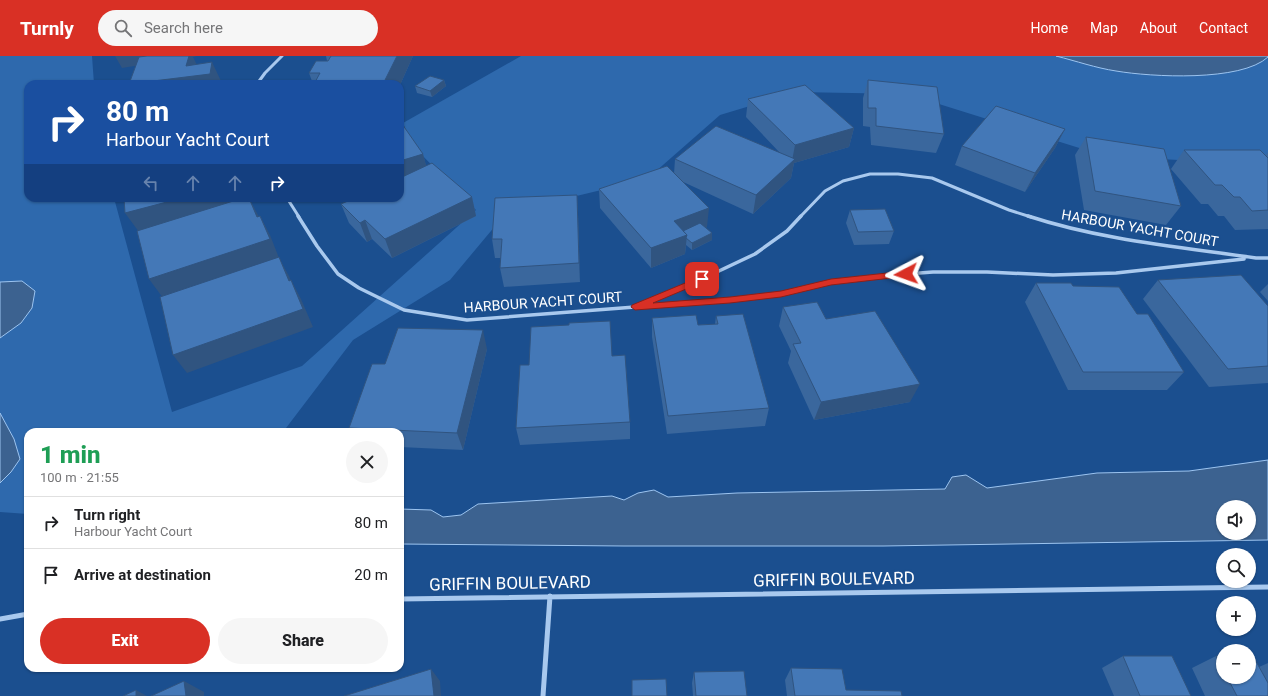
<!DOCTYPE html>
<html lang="en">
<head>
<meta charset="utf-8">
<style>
  body { margin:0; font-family:Roboto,sans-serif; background:#f6f6f6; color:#202124; height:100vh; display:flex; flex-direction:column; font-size:15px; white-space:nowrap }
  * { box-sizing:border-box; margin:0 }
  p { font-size:13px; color:#757577 }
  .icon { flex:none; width:22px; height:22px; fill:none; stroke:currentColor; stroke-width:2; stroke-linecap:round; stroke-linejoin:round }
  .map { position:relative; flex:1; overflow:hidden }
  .sheet { position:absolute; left:24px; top:372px; width:380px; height:244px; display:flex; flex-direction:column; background:#fff; border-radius:12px; box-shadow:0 1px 3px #0004 }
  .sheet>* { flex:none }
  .hud { position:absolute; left:24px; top:24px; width:380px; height:122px; border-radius:12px; box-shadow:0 1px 3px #0004; background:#1a4fa0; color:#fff; overflow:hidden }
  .tools { position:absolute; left:1216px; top:444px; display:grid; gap:8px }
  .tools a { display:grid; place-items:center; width:40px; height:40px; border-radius:50%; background:#fff; box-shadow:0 1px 3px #0004; font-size:20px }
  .pin { position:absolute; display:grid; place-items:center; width:34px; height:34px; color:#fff; margin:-17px; border-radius:8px; box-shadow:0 2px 6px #0006 }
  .me { position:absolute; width:44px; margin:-22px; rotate:266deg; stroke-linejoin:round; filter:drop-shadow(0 0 3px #0008) }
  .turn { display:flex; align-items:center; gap:14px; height:84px; padding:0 16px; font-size:18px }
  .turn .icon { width:52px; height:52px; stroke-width:2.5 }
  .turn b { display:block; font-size:28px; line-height:34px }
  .lanes { display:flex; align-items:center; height:38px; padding:0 16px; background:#0003; justify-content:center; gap:20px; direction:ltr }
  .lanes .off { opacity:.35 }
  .round { display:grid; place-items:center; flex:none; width:42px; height:42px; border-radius:21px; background:#f6f6f6 }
  .summary { display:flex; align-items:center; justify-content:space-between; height:68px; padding:0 16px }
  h1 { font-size:24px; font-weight:800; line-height:30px; color:#1e9e55 }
  .button { display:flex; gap:8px; margin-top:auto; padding:8px 16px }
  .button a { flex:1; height:46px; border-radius:24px; background:#d93025; color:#fff; font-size:16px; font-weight:800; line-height:46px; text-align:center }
  .button a+a { background:#f6f6f6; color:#202124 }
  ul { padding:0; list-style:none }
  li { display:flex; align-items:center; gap:12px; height:52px; padding:0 16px; border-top:1px solid #e0e0e0 }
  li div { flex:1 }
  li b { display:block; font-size:15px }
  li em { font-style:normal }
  header { display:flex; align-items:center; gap:24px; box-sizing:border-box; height:56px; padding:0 20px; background:#d93025; color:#fff }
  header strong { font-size:19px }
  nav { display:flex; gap:22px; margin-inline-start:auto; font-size:14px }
  .search { width:280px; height:36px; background:#f6f6f6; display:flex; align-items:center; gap:10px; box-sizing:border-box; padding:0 14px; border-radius:22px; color:#757577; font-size:15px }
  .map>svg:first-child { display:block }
</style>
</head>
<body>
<header>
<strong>Turnly</strong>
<div class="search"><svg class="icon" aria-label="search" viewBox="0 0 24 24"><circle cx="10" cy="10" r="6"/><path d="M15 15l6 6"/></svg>Search here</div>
<nav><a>Home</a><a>Map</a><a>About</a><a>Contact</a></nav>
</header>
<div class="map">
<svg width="1268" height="640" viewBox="0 0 1268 640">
  <rect width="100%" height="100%" fill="#1b4f8f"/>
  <path fill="#2e69ad" d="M 0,0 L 92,0 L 94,28 L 28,28 L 28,142 L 114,142 L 172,356 L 302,310 L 476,154 L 412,89 L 403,67 L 521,0 L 1268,0 L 1268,99 L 1197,105 L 1105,100 L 907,38 L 796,36 L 720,59 L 647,123 L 506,157 L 450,224 L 353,284 L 283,376 L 28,376 L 28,458 L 0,456 Z"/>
  <path fill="#3c6290" stroke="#9cc4f0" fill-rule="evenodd" d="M 1056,0 L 1268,0 L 1268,1 C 1241,26 1151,21 1116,15 C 1096,12 1076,5 1056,0 Z
    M 22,225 L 35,235 L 32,252 L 21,267 L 0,282 L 0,226 Z
    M 0,357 L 14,383 L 20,403 L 11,416 L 0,427 Z
    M 1268,404 L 1268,484 L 883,490 L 624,490 L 400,488 L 400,453 L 431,454 L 443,461 L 461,459 L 478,448 L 612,440 L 624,444 L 638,437 L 654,434 L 668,441 L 737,437 L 945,433 L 952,421 L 966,419 L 987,432 L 1097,417 L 1189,415 ZM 1223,451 L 1249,451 L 1249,477 L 1223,477 Z"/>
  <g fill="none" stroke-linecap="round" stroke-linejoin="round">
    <path stroke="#a9c9ee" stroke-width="3" d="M 257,28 L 265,17 L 282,0
      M 287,142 L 299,161
      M 800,161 L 825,135 L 843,125 L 870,118 L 898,118 L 932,122 L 1009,154 L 1031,161"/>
    <path stroke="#a9c9ee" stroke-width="3.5" d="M 298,160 L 317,190 L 338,218 L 359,232 L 404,254 L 467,264 L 635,251 L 702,223 L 755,198 L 787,175 L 801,160
      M 1028,160 C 1101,184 1180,191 1256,202 L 1268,202
      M 640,251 L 730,244 L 781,238 L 831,226 L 879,220 L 933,216 L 987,216 L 1053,219 L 1116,217 L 1244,203"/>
    <path stroke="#a9c9ee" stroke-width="5" d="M 400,543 L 1268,531
      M 0,563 L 28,558
      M 543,640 L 550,540"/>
  </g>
  <path fill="#3a679d" d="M 326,0 L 413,0 L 400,29 L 400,28 L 313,28 L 309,17 L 327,5 Z
    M 444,24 L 446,30 L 432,41 L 417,37 L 415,30 Z
    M 868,24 L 944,78 L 936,97 L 871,89 L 870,71 L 863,70 L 863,42 Z
    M 748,43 L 854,72 L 849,91 L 794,107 L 791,122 L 753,158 L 681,125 L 707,171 L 705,172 L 712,177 L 712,184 L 692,194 L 686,189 L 685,198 L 651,212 L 600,152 L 599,133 L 674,118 L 675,103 L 780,97 L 746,61 Z
    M 1065,73 L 1055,92 L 1025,136 L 955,109 L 962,90 Z
    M 1086,81 L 1181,150 L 1166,169 L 1084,154 L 1075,99 Z
    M 1184,94 L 1266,99 L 1268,96 L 1268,173 L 1235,174 L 1224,160 L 1218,160 L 1208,148 L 1201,148 L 1171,113 Z
    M 423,98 L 426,110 L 472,141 L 476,160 L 392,202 L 372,183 L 367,186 L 349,167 L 341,148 L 400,142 Z
    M 850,154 L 894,175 L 889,188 L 854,189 L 846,167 Z
    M 578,158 L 580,226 L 504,231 L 500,212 L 501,202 L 495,202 L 492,183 Z
    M 1158,224 L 1268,250 L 1268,327 L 1209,331 L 1143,243 Z
    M 1036,227 L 1073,230 L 1137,258 L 1184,316 L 1167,334 L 1068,334 L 1025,246 Z
    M 1268,228 L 1268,245 L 1260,236 Z
    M 783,251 L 826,263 L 910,346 L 814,364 L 788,307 L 791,295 L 779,270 Z
    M 716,260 L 769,352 L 765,370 L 667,378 L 652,281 L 652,262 L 698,269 L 715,268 Z
    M 487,293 L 463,394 L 400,391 L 400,376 L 351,376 L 349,372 L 385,308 Z
    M 612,300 L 630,366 L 630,383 L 520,389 L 516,372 L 529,309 Z
    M 1123,600 L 1191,640 L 1114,640 L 1102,612 Z
    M 1216,600 L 1223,600 L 1223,621 L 1249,621 L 1259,611 L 1268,607 L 1268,640 L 1205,640 L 1192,612 Z
    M 791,612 L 846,634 L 902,640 L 787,640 L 785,624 Z
    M 694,616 L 747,640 L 693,640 L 692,627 Z"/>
  <path fill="#305480" d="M 115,0 L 197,0 L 193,1 L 199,13 L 212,6 L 221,25 L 220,28 L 129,28 L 186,10 L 189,1 L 122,12 Z
    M 397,0 L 413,0 L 400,29 L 400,28 L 383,28 Z
    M 444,24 L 446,30 L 432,41 L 430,35 Z
    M 854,72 L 849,91 L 794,107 L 791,122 L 753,158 L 756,139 L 792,105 L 795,89 Z
    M 1065,73 L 1055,92 L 1025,136 L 1035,117 Z
    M 423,98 L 428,116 L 400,126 L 400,105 Z
    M 577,139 L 578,158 L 580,226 L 579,207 Z
    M 472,141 L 476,160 L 392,202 L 385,183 Z
    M 182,142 L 247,142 L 139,176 L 125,157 Z
    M 249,142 L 258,159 L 267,180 L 257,161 Z
    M 337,142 L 349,142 L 339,145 Z
    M 709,152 L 707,171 L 687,179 L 685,198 L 651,212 L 651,192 L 674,165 Z
    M 260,160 L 270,179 L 279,202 L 289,220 L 299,244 L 163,242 L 149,223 Z
    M 365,164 L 372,183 L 367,186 L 360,167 Z
    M 712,177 L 712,184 L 692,194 L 692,187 Z
    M 291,224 L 301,243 L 313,271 L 187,317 L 173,299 Z
    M 483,274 L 487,293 L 463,394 L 457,377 Z
    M 920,328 L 910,346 L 814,364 L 821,346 Z
    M 431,613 L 440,625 L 441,640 L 434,640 Z
    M 184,625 L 204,636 L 204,640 L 186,640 Z
    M 136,634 L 147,640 L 136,640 Z"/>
  <path fill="#4478b7" stroke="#305480" d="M 147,0 L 189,0 L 186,10 L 212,6 L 210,18 L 129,28 L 139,1 Z
    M 331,0 L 397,0 L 383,28 L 314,28 L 320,17 L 309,17 L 316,5 L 328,5 Z
    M 430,20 L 444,24 L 430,35 L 415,30 Z
    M 868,24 L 937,31 L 944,78 L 876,70 L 876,52 L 868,52 Z
    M 805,29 L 854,72 L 795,89 L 748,43 Z
    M 996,50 L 1065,73 L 1035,117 L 962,90 Z
    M 400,65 L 423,98 L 400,105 Z
    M 716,70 L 795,103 L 756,139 L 675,103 Z
    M 1086,81 L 1164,93 L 1181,150 L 1095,135 Z
    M 1184,94 L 1260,94 L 1268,102 L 1268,154 L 1252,155 L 1240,141 L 1234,141 L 1222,129 L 1215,129 Z
    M 432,107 L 472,141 L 385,183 L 365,164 L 360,167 L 341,148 L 355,142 L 400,142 L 400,122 Z
    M 667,110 L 709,152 L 674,165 L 687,179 L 651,192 L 599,133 Z
    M 577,139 L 579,207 L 500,212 L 502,183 L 492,183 L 495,142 Z
    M 124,142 L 182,142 L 125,157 Z
    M 243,142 L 249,142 L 257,161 L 260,160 L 270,183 L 149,223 L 137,175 Z
    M 885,153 L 894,175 L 858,176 L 850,154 Z
    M 700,167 L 712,177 L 692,187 L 686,182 L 687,179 L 683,175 Z
    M 279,201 L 289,225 L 291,224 L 303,253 L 173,299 L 160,241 Z
    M 1241,219 L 1268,250 L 1268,310 L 1228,313 L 1158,224 Z
    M 1036,227 L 1071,227 L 1073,230 L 1119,231 L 1137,258 L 1148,258 L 1184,316 L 1083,316 Z
    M 817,246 L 826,263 L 875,255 L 920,328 L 821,346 L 793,288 L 801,287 L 783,251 Z
    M 743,258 L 769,352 L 668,360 L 652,262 L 696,259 L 698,269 L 718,268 L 716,260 Z
    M 610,265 L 612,300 L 625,299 L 630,366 L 516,372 L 520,309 L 529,309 L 531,271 L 569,269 L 569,267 Z
    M 398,272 L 483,274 L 457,377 L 349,372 L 372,308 L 385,308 Z
    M 1123,600 L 1172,600 L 1191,640 L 1140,640 Z
    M 1216,600 L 1223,600 L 1223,613 Z
    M 1249,600 L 1253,600 L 1268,627 L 1268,640 L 1237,640 L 1227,621 L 1249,621 Z
    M 791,612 L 842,613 L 846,634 L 901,635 L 902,640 L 795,640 Z
    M 431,613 L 434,640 L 344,640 Z
    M 744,615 L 747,640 L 696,640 L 694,616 Z
    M 666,623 L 667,640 L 632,640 L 632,624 Z
    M 184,625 L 186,640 L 151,640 Z
    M 136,634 L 136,640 L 123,640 Z"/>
  <path fill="#d93025" stroke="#8d1f18" d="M 906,215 L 910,218 L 909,220 L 831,229 L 781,241 L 730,247 L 635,254 L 631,251 L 632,249 L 702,220 L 705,221 L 705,225 L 653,247 L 730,241 L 781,235 L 831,223 Z"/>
  <g text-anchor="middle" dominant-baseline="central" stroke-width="4" stroke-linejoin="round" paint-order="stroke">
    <g font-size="14" fill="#fff" stroke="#1b4f8f">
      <text transform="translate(1140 172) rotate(10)">HARBOUR YACHT COURT</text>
      <text transform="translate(543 246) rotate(-4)">HARBOUR YACHT COURT</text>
    </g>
    <g font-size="17" fill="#fff" stroke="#1b4f8f">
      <text transform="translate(834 523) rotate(-1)">GRIFFIN BOULEVARD</text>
      <text transform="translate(510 527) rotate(-1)">GRIFFIN BOULEVARD</text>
    </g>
  </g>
</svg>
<div class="tools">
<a><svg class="icon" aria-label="sound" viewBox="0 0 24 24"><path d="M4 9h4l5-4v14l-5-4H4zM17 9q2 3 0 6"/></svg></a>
<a><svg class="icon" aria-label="search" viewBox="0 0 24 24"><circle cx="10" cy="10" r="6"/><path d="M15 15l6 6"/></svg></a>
<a>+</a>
<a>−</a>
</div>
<div class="pin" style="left:702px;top:223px;background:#d93025"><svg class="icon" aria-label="arrive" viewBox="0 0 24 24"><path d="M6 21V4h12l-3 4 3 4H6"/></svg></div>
<svg class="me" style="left:906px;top:218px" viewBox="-20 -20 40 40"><path d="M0-17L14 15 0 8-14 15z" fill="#d93025" stroke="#fff" stroke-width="4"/></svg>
<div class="hud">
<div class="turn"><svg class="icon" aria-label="right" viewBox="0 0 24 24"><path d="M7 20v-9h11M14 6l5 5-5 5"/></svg><div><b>80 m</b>Harbour Yacht Court</div></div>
<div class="lanes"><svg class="icon off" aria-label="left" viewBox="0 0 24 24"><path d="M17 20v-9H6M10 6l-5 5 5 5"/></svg><svg class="icon off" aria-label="ahead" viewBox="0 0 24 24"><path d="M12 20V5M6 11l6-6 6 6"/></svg><svg class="icon off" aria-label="ahead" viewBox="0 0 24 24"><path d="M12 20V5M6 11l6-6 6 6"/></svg><svg class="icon" aria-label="right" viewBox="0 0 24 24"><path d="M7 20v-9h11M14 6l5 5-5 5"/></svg></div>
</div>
<section class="sheet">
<div class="summary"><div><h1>1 min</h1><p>100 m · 21:55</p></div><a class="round"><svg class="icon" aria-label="close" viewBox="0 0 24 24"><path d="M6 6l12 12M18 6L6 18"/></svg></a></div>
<ul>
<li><svg class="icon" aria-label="right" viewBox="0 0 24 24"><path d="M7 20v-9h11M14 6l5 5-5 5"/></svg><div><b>Turn right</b><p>Harbour Yacht Court</p></div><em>80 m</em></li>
<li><svg class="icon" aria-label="arrive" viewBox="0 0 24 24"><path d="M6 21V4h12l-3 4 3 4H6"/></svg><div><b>Arrive at destination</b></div><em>20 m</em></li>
</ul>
<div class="button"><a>Exit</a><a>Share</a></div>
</section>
</div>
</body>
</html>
